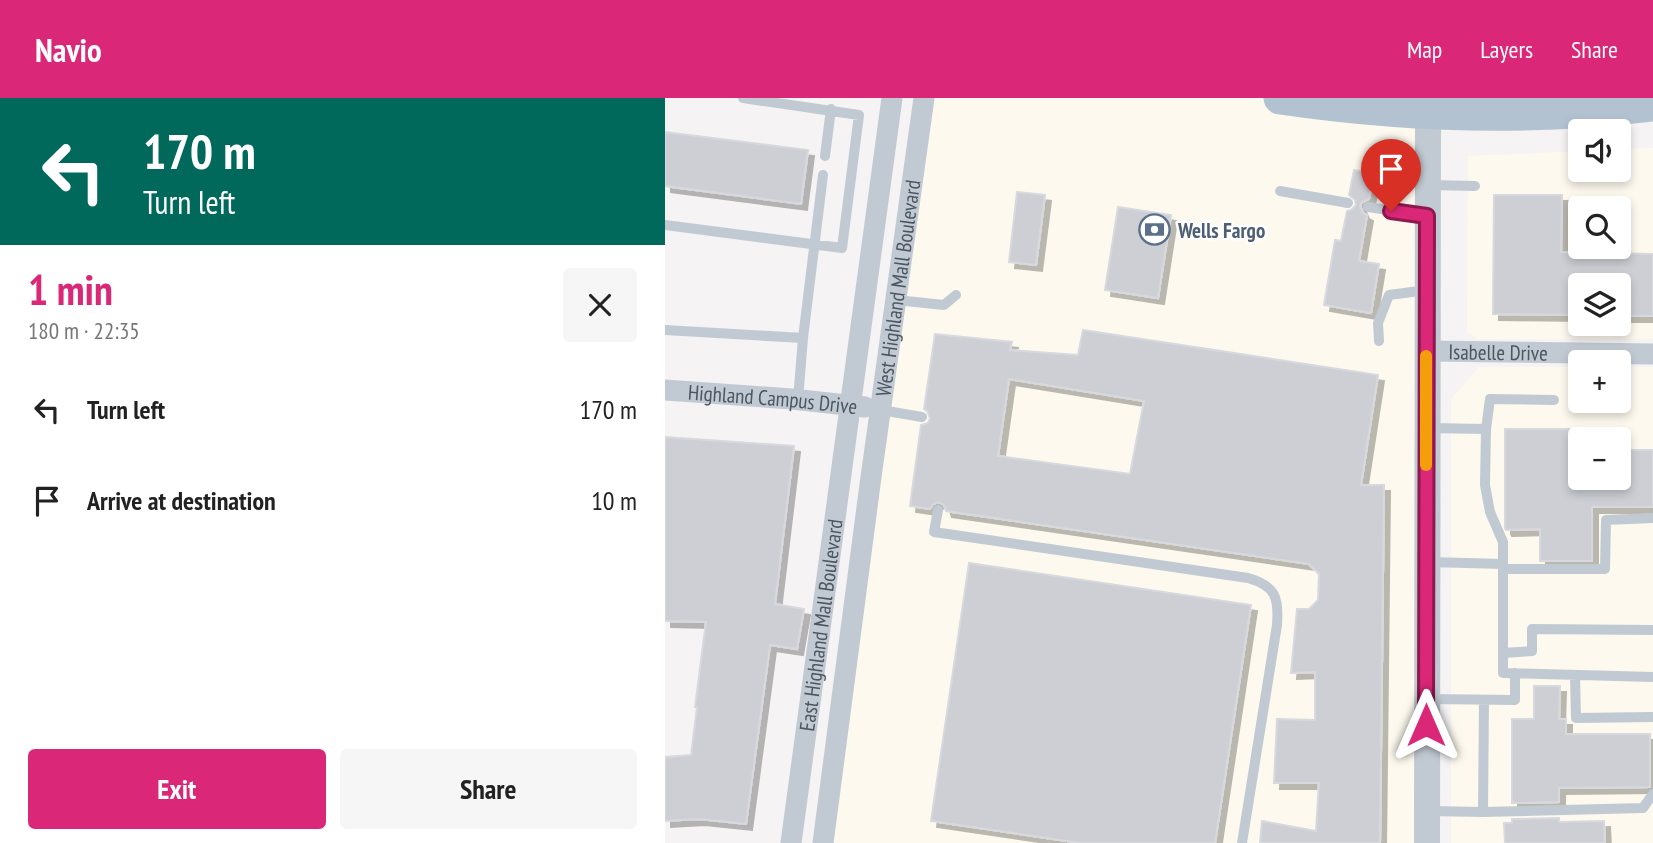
<!DOCTYPE html>
<html lang="en">
<head>
<meta charset="utf-8">
<style>
  body { margin:0; font-family:"PT Sans Narrow",sans-serif; background:#f6f6f6; color:#222; height:100vh; display:flex; flex-direction:column; font-size:26px; white-space:nowrap }
  * { box-sizing:border-box; margin:0 }
  p { font-size:23px; color:#767676 }
  .icon { flex:none; width:38px; height:38px; fill:none; stroke:currentColor; stroke-width:2; stroke-linecap:round; stroke-linejoin:round }
  .map { position:relative; flex:1; overflow:hidden }
  .side { display:flex; flex-direction:column; background:#fff; width:665px }
  .side>* { flex:none }
  .guide { background:#00695c; color:#fff; overflow:hidden }
  .buttons { position:absolute; left:903px; top:21px; display:grid; gap:14px }
  .buttons a { display:grid; place-items:center; width:63px; height:63px; border-radius:7px; background:#fff; box-shadow:0 4px 10px #0003; font-size:35px }
  .pin { position:absolute; display:grid; place-items:center; width:60px; height:60px; color:#fff; margin:-72px -30px; border-radius:50% 50% 50% 0; rotate:-45deg; box-shadow:0 0 7px #0007 }
  .pin .icon { rotate:45deg }
  .me { position:absolute; width:77px; margin:-38px; rotate:0deg; stroke-linejoin:round; filter:drop-shadow(0 0 5px #0008) }
  .turn { display:flex; align-items:center; gap:24px; height:147px; padding:0 28px; font-size:32px }
  .turn .icon { width:91px; height:91px; stroke-width:2.5 }
  .turn b { display:block; font-size:49px; line-height:60px }
  .round { display:grid; place-items:center; flex:none; width:74px; height:74px; border-radius:7px; background:#f6f6f6 }
  .overview { display:flex; align-items:center; justify-content:space-between; height:119px; padding:0 28px }
  h1 { font-size:42px; font-weight:700; line-height:52px; color:#db2777 }
  .action { display:flex; gap:14px; margin-top:auto; padding:14px 28px }
  .action a { flex:1; height:80px; border-radius:7px; background:#db2777; color:#fff; font-size:28px; font-weight:700; line-height:80px; text-align:center }
  .action a+a { background:#f6f6f6; color:#222 }
  ul { padding:0; list-style:none }
  li { display:flex; align-items:center; gap:21px; height:91px; padding:0 28px }
  li div { flex:1 }
  li b { display:block; font-size:26px }
  li em { font-style:normal }
  header { display:flex; align-items:center; gap:42px; box-sizing:border-box; height:98px; padding:0 35px; background:#db2777; color:#fff }
  header strong { font-size:33px }
  nav { display:flex; gap:38px; margin-inline-start:auto; font-size:24px }
  main { display:flex; flex:1; min-height:0 }
  .map>svg:first-child { display:block }
</style>
</head>
<body>
<header>
<strong>Navio</strong>
<nav><a>Map</a><a>Layers</a><a>Share</a></nav>
</header>
<main>
<section class="side">
<div class="guide">
<div class="turn"><svg class="icon" aria-label="left" viewBox="0 0 24 24"><path d="M17 20v-9H6M10 6l-5 5 5 5"/></svg><div><b>170 m</b>Turn left</div></div>
</div>
<div class="overview"><div><h1>1 min</h1><p>180 m · 22:35</p></div><a class="round"><svg class="icon" aria-label="close" viewBox="0 0 24 24"><path d="M6 6l12 12M18 6L6 18"/></svg></a></div>
<ul>
<li><svg class="icon" aria-label="left" viewBox="0 0 24 24"><path d="M17 20v-9H6M10 6l-5 5 5 5"/></svg><div><b>Turn left</b></div><em>170 m</em></li>
<li><svg class="icon" aria-label="arrive" viewBox="0 0 24 24"><path d="M6 21V4h12l-3 4 3 4H6"/></svg><div><b>Arrive at destination</b></div><em>10 m</em></li>
</ul>
<div class="action"><a>Exit</a><a>Share</a></div>
</section>
<div class="map">
<svg width="988" height="745" viewBox="0 0 988 745">
  <defs>
    <filter id="shadow"><feDropShadow dx="6" dy="6" stdDeviation="0" flood-color="#0004"/></filter>
  </defs>
  <rect width="100%" height="100%" fill="#f5f3f3"/>
  <path fill="#fdf9ef" fill-rule="evenodd" d="M 259,0 L 615,0 L 763,14 L 762,745 L 158,745 Z
    M 988,50 L 988,241 L 813,241 L 802,234 L 803,58 L 915,53 L 915,72 L 954,72 L 954,51 ZM 915,110 L 954,110 L 954,149 L 915,149 ZM 915,187 L 954,187 L 954,226 L 915,226 Z
    M 814,269 L 915,269 L 915,303 L 954,303 L 954,269 L 988,269 L 988,745 L 786,745 L 786,301 ZM 915,341 L 954,341 L 954,380 L 915,380 Z"/>
  <path fill="#cdcfd5" stroke="#d7d9de" stroke-width="2" fill-rule="evenodd" filter="url(#shadow)" d="M 0,34 L 143,52 L 136,106 L 0,88 Z
    M 689,72 L 709,75 L 704,101 L 697,104 L 695,108 L 698,115 L 702,117 L 694,163 L 714,166 L 706,215 L 659,207 L 670,142 L 676,143 L 682,113 L 686,112 L 691,107 L 690,102 L 684,97 Z
    M 352,94 L 380,97 L 371,167 L 344,164 Z
    M 829,97 L 897,97 L 896,154 L 988,156 L 988,218 L 954,218 L 954,187 L 915,187 L 915,217 L 828,216 Z
    M 453,109 L 506,117 L 493,200 L 440,192 Z
    M 418,232 L 713,277 L 696,387 L 719,387 L 715,745 L 595,745 L 597,723 L 651,733 L 654,685 L 609,685 L 612,621 L 650,622 L 650,574 L 626,575 L 632,511 L 644,511 L 653,502 L 654,476 L 644,466 L 281,413 L 279,407 L 274,404 L 268,406 L 265,411 L 245,408 L 256,327 L 263,325 L 265,320 L 262,313 L 259,311 L 270,236 L 347,244 L 345,252 L 413,257 ZM 344,281 L 479,303 L 465,376 L 333,358 Z
    M 840,331 L 904,331 L 904,352 L 915,352 L 915,380 L 954,380 L 954,352 L 988,352 L 988,409 L 927,409 L 927,463 L 875,463 L 875,431 L 841,432 L 840,430 Z
    M 0,339 L 129,348 L 110,506 L 139,511 L 132,551 L 105,547 L 81,726 L 34,721 L 0,723 L 0,659 L 26,657 L 32,609 L 30,609 L 41,524 L 0,523 Z
    M 304,465 L 586,507 L 550,745 L 415,745 L 266,723 Z
    M 869,588 L 895,588 L 894,621 L 901,621 L 901,636 L 985,636 L 985,689 L 894,690 L 894,704 L 847,705 L 847,621 L 869,621 Z
    M 894,720 L 894,724 L 939,723 L 940,745 L 840,745 L 839,725 L 847,725 L 847,721 Z"/>
  <g fill="none" stroke-linecap="round" stroke-linejoin="round">
    <path stroke="#c1cad2" stroke-width="10" d="M 160,58 L 166,11
      M 764,87 L 810,88
      M 615,93 L 683,105
      M 703,109 L 762,118
      M 0,127 L 177,150 L 194,17 L 78,0
      M 231,202 L 279,207 L 291,197
      M 0,232 L 138,240 L 158,77
      M 714,243 L 713,225 L 724,197 L 762,192
      M 133,302 L 138,240
      M 889,302 L 825,301 L 821,331 L 820,387 L 825,414 L 838,444 L 838,575 L 988,579
      M 216,312 L 257,319
      M 764,330 L 821,331
      M 273,412 L 269,434 L 583,480 C 611,488 614,500 612,527 L 577,745
      M 764,464 L 838,466
      M 838,471 L 940,471 L 941,422 L 988,420
      M 838,555 L 867,553 L 867,531 L 988,532
      M 910,577 L 911,620 L 988,619
      M 764,601 L 850,602 L 850,575
      M 762,713 L 818,714 L 819,602
      M 818,714 L 978,710 L 988,696"/>
    <g stroke="#c1cad2" stroke-width="21">
      <path id="s1" d="M 761,253 L 988,256"/>
      <path id="s2" d="M 0,292 L 127,301 L 200,309"/>
      <path id="s3" d="M 126,745 L 227,0"/>
      <path id="s4" d="M 158,745 L 206,379 L 259,0"/>
    </g>
    <path stroke="#c1cad2" stroke-width="26" d="M 762,745 L 763,14"/>
    <path stroke="#b3c2d1" stroke-width="33" d="M 615,0 C 738,18 865,22 988,7"/>
  </g>
  <g fill="none" stroke-linecap="round" stroke-linejoin="round">
    <defs>
      <path id="route" d="M 726,113 L 762,118 L 761,627"/>
    </defs>
    <use href="#route" stroke="#8e194d" stroke-width="18"/>
    <use href="#route" stroke="#db2777" stroke-width="12"/>
    <path stroke="#f59e0b" stroke-width="12" d="M 761,367 L 761,258"/>
  </g>
  <defs>
    <symbol id="bank-ring" viewBox="-11 -11 22 22"><circle r="9.5" fill="#fff" stroke="#5c6f8a" stroke-width="1.5"/><path d="M-6-4H6V4H-6ZM0-2.3a2.3 2.3 0 1 0 0 4.6a2.3 2.3 0 1 0 0-4.6Z" fill="#5c6f8a"/></symbol>
  </defs>
  <g fill-rule="evenodd">
    <use href="#bank-ring" x="472" y="114" width="35" height="35"/>
  </g>
  <g text-anchor="middle" dominant-baseline="central" stroke-width="5" stroke-linejoin="round" paint-order="stroke">
    <g font-size="21" font-weight="bold" fill="#4e5e75" stroke="#fff" text-anchor="start">
      <text x="513" y="132">Wells Fargo</text>
    </g>
    <g font-size="21" fill="#4a5661" stroke="#fff">
      <text stroke="none"><textPath href="#s4" startOffset="560">West Highland Mall Boulevard</textPath></text>
      <text stroke="none"><textPath href="#s1" startOffset="72">Isabelle Drive</textPath></text>
      <text stroke="none"><textPath href="#s2" startOffset="108">Highland Campus Drive</textPath></text>
      <text stroke="none"><textPath href="#s3" startOffset="220">East Highland Mall Boulevard</textPath></text>
    </g>
  </g>
</svg>
<div class="buttons">
<a><svg class="icon" aria-label="sound" viewBox="0 0 24 24"><path d="M4 9h4l5-4v14l-5-4H4zM17 9q2 3 0 6"/></svg></a>
<a><svg class="icon" aria-label="search" viewBox="0 0 24 24"><circle cx="10" cy="10" r="6"/><path d="M15 15l6 6"/></svg></a>
<a><svg class="icon" aria-label="layers" viewBox="0 0 24 24"><path d="M12 4l9 5-9 5-9-5zM3 14l9 5 9-5"/></svg></a>
<a>+</a>
<a>−</a>
</div>
<div class="pin" style="left:726px;top:113px;background:#d93025"><svg class="icon" aria-label="arrive" viewBox="0 0 24 24"><path d="M6 21V4h12l-3 4 3 4H6"/></svg></div>
<svg class="me" style="left:761px;top:627px" viewBox="-20 -20 40 40"><path d="M0-17L14 15 0 8-14 15z" fill="#db2777" stroke="#fff" stroke-width="4"/></svg>
</div>
</main>
</body>
</html>
